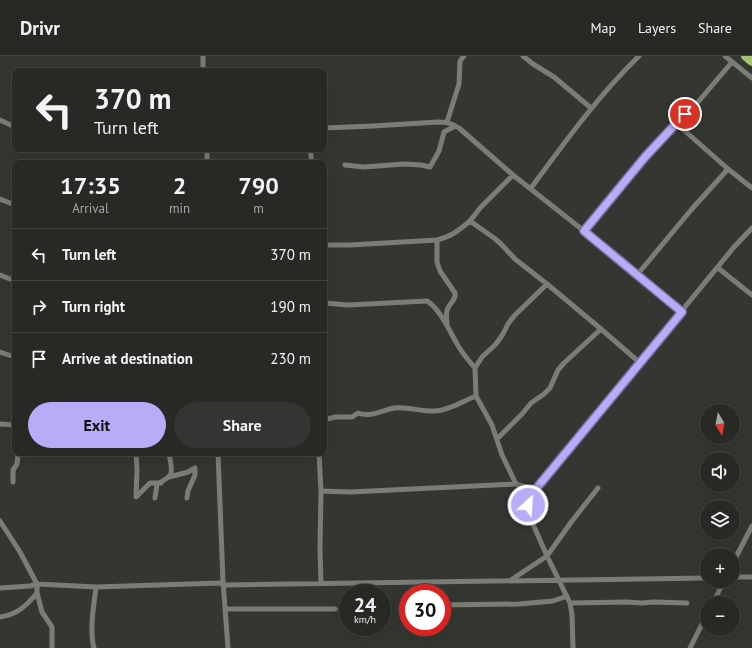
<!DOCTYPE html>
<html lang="en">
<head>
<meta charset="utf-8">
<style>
  body { margin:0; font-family:"PT Sans",sans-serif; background:#333532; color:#f1f3f6; height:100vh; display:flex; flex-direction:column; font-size:15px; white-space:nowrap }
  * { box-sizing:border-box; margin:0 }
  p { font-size:13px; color:#a4a6a7 }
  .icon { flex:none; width:22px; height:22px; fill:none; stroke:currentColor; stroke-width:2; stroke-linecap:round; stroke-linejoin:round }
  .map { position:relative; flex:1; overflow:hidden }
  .drawer { position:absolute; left:12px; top:104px; width:315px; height:296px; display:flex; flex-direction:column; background:#272925; border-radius:8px; box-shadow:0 4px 16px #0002,0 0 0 1px #434542 }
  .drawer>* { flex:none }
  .guide { position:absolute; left:12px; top:12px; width:315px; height:84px; border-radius:8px; box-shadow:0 4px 16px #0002,0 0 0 1px #434542; background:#272925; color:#f1f3f6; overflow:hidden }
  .needle { width:26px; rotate:170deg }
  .buttons { position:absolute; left:700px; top:348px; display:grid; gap:8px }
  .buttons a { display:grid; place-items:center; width:40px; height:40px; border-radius:50%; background:#272925; box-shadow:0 4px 16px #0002,0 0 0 1px #434542; font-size:20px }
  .speed { position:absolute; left:339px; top:528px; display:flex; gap:8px; font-size:20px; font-weight:700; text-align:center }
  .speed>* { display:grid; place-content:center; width:52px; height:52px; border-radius:50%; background:#272925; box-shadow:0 4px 16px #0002,0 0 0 1px #434542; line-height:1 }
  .speed small { font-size:10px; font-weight:400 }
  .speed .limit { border:6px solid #d22; background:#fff; color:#111 }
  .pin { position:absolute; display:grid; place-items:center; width:34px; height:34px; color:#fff; margin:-17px; border:2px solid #fff; border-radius:50%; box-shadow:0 1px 4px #0007 }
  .me { position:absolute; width:44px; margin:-22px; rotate:26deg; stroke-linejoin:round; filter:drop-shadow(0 0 3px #0008) }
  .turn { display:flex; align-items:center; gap:14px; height:84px; padding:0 16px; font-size:18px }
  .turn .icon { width:52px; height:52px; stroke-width:2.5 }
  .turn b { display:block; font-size:28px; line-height:34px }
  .eta { display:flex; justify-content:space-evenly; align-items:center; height:68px; text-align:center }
  .eta b { font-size:24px; font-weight:800; line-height:28px }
  .action { display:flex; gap:8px; margin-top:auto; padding:8px 16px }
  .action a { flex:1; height:46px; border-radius:24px; background:#b9abf7; color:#111; font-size:16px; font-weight:800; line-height:46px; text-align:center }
  .action a+a { background:#333532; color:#f1f3f6 }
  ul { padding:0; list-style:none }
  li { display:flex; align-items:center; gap:12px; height:52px; padding:0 16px; border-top:1px solid #434542 }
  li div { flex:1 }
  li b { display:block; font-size:15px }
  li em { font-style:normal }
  header { display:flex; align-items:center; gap:24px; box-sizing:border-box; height:56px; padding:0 20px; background:#272925; border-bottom:1px solid #434542 }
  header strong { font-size:19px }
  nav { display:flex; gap:22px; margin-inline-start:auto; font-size:14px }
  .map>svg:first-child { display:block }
</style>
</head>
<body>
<header>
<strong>Drivr</strong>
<nav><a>Map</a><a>Layers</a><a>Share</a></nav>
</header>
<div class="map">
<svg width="752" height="592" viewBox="0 0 752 592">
  <rect width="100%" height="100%" fill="#343731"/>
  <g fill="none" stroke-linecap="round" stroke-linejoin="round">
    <path stroke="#7a7d76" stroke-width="5" d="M 203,0 L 203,15
      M 523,0 L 533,8 L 554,21 L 591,52
      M 725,0 L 752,22
      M 0,64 L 15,71
      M 447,66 L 459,28 L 460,5 L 464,0
      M 677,68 L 728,113 L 752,132
      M 324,72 L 373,70 L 438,66 C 447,66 451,67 459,72 L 513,119 L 584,175 L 682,256
      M 207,93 L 207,107
      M 310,93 L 312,107
      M 345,109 L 364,111 L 404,108 L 421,109 L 430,111 L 439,95 L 444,76 L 455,70
      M 513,119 L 480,152 L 470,165 L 494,182 L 501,188 L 515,203 L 547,228 L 601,273 L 639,306
      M 531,132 C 565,86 598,40 639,0
      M 0,143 L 15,149
      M 584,175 L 632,116 L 645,101 L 685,58 L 693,52 L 732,6
      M 437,184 L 437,206 L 440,215 L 455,237 C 456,245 451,245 448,252 C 445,257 447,264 447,269
      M 324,189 L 350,189 L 437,184 C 452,180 458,175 470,165
      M 718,212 L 752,239
      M 0,219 L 15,225
      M 637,219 L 691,154 L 728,113
      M 324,247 L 348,249 L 427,245 C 440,253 449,274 456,286 C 461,296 468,304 475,312
      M 0,296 L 15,301
      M 324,364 L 335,361 L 352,361 L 358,357 C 370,362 383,354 394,352 C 408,350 421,356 435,355 C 450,354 463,345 476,340
      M 0,368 L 15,369
      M 497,383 L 522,358 L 531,347 L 544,338 L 550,332 L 558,314 L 564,307 L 601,273
      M 136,397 L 137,414 L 136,441 L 150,427 L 161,427
      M 218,397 L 223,525 L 228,592
      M 319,397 L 321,435
      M 169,421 L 188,416 L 195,412
      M 13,426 L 13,414 L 17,408 L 18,399 L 20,397
      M 516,428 L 502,399 L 492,369 L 476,340 L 475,312 L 482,301 L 496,288 L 503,278 L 508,268 L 514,260 L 547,228
      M 155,442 L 157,428 C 176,419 172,416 169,397
      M 187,442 L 188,435 L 195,419 L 195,412
      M 0,465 L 20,496 L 37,528 L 37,537 L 42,556 L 52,571 L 52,592
      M 733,507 L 752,470
      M 733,521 L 752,521
      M 511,524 L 547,500 L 572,465 L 598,432
      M 321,527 L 320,492 L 321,435 L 350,436 L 516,428 L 535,434
      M 0,532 L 30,530 L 37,528 L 96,531 L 220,527 L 224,529 L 707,522
      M 570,547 L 627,546 L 642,547 L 654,546 L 687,547
      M 713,547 L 724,525
      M 442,549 L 519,548 L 553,545 L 567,540
      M 225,553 L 335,553
      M 0,561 C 17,559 27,549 37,537
      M 94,592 C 89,574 94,549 96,531
      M 573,592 L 572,559 L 570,547 L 547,500 L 532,466 L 530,457 L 528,449 L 530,441 L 535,434 L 734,191 L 752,172
      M 690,592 L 707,558"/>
    <path stroke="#a2c271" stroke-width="10" d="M 746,0 L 752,5"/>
  </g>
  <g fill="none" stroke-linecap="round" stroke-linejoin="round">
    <defs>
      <path id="route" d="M 528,449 L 530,441 L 535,434 L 682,256 L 584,175 L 645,101 L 685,58"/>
    </defs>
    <use href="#route" stroke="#786fa1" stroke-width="10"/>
    <use href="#route" stroke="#b9abf7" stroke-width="7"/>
  </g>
</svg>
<div class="buttons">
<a><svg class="needle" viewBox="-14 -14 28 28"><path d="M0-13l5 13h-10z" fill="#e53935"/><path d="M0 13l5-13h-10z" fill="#a4a6a7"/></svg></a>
<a><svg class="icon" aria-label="sound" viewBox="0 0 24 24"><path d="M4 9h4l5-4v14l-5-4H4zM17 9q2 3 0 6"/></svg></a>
<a><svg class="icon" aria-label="layers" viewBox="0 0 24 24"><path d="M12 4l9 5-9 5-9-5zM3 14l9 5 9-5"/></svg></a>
<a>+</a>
<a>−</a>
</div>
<div class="speed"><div>24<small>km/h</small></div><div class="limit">30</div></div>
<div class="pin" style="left:685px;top:58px;background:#d93025"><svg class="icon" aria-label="arrive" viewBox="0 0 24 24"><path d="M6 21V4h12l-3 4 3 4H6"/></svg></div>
<svg class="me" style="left:528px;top:449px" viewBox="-20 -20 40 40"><circle r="17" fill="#b9abf7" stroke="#fff" stroke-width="3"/><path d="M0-11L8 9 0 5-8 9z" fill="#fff"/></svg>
<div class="guide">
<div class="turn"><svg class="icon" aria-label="left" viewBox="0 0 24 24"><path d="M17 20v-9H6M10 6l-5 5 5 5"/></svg><div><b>370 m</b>Turn left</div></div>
</div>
<section class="drawer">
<div class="eta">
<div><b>17:35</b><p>Arrival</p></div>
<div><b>2</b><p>min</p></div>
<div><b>790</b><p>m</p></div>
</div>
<ul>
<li><svg class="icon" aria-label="left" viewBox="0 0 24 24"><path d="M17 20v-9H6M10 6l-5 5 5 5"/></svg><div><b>Turn left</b></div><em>370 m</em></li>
<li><svg class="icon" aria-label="right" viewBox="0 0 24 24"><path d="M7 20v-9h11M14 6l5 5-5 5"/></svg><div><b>Turn right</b></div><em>190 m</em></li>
<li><svg class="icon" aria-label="arrive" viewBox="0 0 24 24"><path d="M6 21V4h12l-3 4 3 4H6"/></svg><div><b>Arrive at destination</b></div><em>230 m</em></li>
</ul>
<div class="action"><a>Exit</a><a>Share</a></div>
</section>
</div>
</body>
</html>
